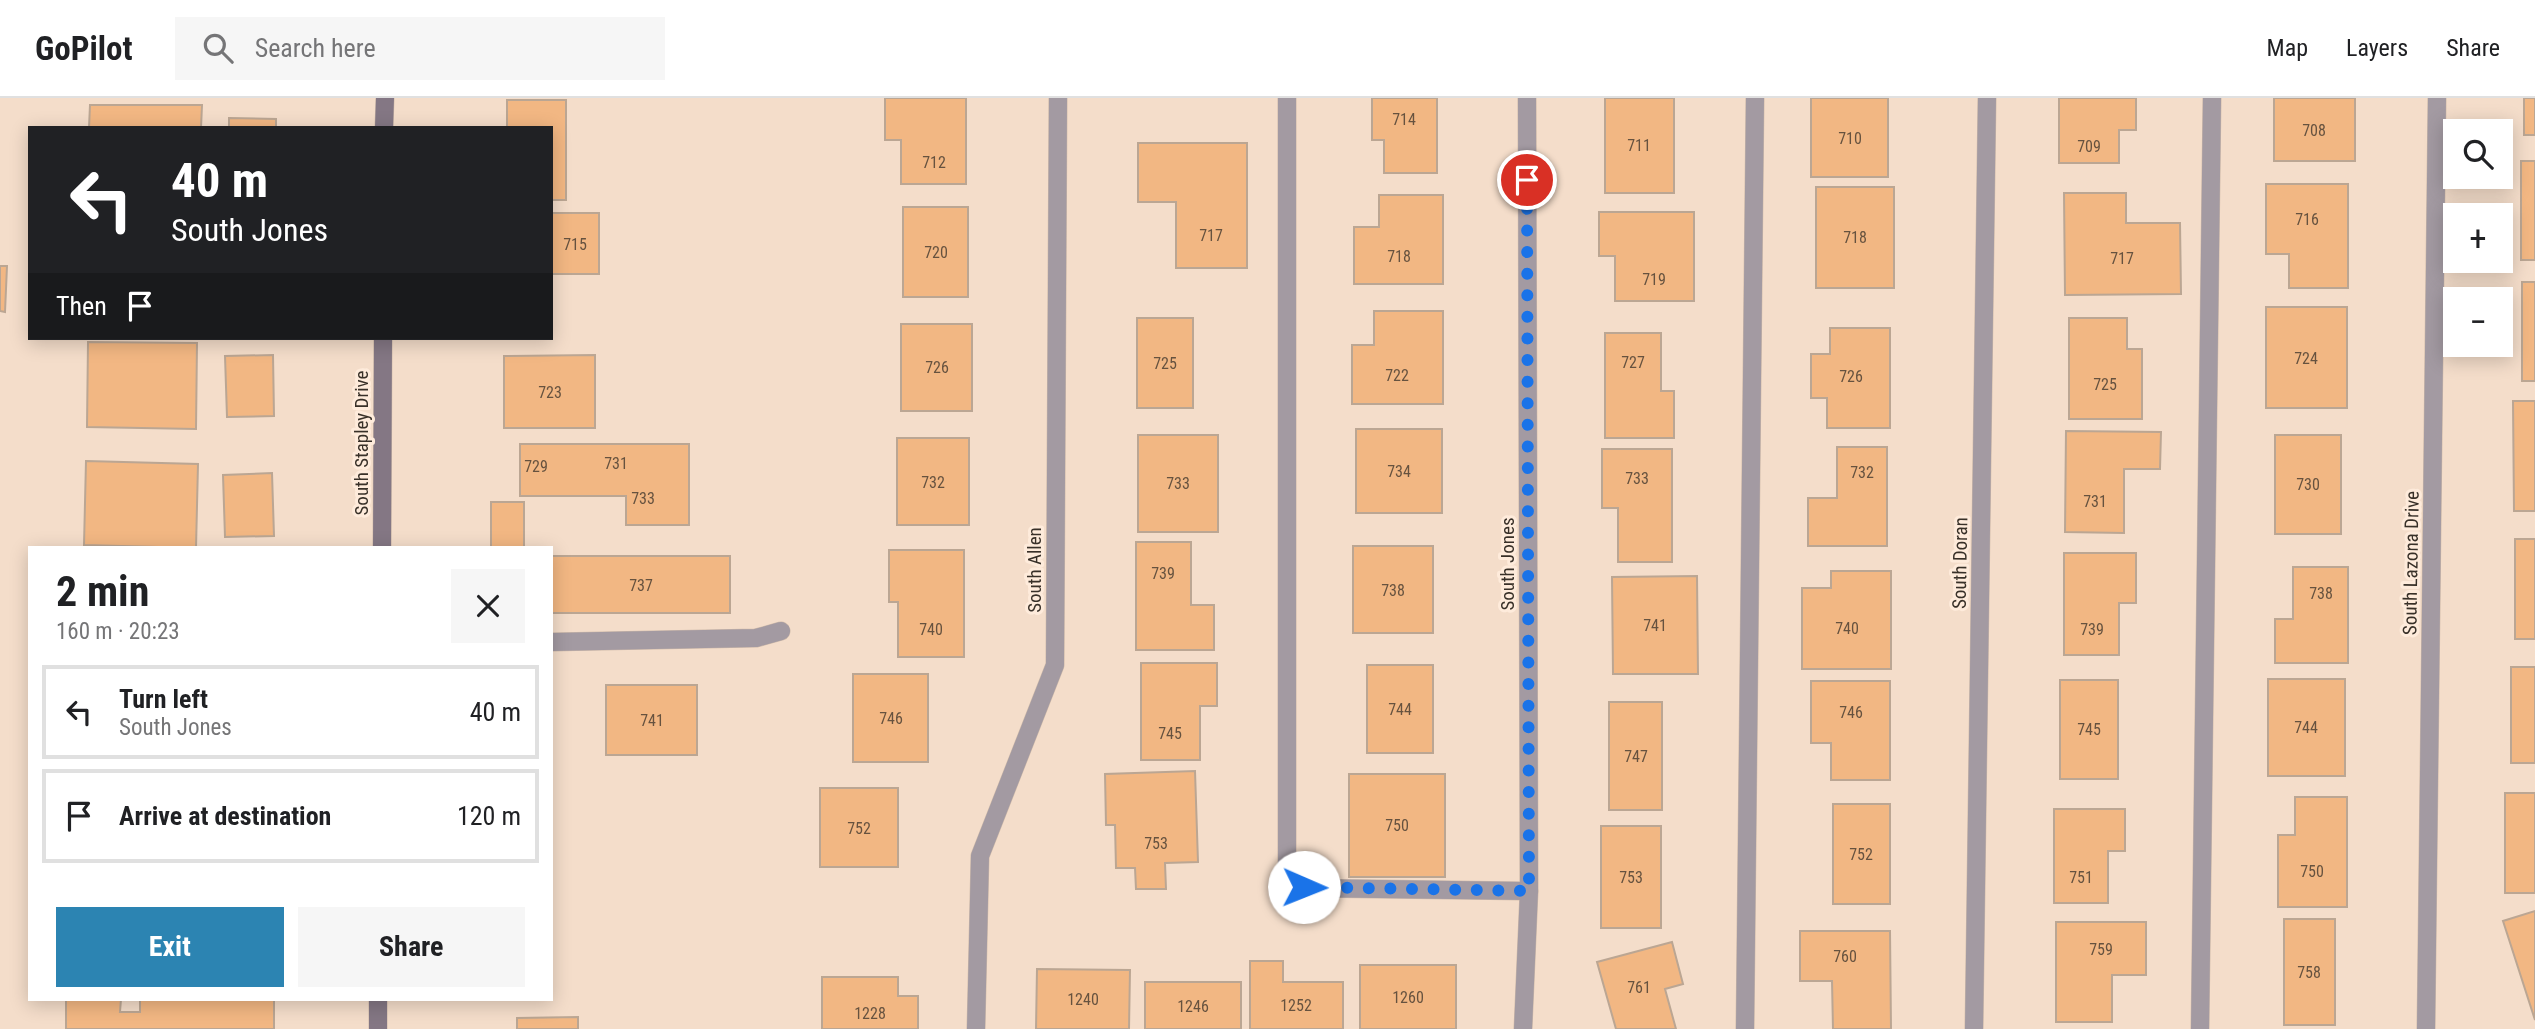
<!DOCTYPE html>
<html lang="en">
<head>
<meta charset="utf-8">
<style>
  body { margin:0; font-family:"Roboto Condensed",sans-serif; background:#f6f6f6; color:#202124; height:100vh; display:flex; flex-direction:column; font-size:26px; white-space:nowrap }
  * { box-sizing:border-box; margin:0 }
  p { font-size:23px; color:#757577 }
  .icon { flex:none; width:38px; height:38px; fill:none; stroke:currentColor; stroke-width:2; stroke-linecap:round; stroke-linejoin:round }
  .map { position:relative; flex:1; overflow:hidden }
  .drawer { position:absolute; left:28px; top:448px; width:525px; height:455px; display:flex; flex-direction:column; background:#fff; border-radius:0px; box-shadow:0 4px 18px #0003 }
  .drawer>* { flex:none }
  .top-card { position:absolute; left:28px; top:28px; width:525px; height:214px; border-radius:0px; box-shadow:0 4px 18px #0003; background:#202124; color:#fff; overflow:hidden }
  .controls { position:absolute; left:2443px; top:21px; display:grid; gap:14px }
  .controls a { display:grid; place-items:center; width:70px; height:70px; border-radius:0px; background:#fff; box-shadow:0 4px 18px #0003; font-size:35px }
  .pin { position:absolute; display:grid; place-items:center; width:60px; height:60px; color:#fff; margin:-30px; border:4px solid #fff; border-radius:50%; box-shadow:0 2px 7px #0007 }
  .me { position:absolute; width:77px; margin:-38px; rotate:91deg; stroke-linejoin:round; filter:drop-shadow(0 0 5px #0008) }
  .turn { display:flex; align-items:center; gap:24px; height:147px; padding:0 28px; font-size:32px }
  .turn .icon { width:91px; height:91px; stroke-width:2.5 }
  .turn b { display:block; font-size:49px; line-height:60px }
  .then { display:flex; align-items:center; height:66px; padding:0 28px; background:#0003; gap:14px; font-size:26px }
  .round { display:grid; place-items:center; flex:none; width:74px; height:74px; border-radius:0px; background:#f6f6f6 }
  .summary { display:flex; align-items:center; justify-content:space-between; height:119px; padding:0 28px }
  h1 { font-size:42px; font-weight:700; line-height:52px }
  .action { display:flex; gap:14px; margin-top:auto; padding:14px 28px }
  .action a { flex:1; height:80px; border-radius:0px; background:#2c84b2; color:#fff; font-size:28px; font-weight:700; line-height:80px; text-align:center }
  .action a+a { background:#f6f6f6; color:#202124 }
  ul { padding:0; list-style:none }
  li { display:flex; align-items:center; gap:21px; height:94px; margin:0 14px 10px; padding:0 14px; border:4px solid #e0e0e0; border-radius:0px }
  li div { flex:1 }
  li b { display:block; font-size:26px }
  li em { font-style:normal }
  header { display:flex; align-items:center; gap:42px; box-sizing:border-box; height:98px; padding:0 35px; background:#fff; border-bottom:2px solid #e0e0e0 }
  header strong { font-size:33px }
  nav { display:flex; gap:38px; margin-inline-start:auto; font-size:24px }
  .search { width:490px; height:63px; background:#f6f6f6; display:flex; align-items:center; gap:18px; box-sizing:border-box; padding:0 24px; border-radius:0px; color:#757577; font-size:26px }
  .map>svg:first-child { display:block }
</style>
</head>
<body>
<header>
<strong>GoPilot</strong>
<div class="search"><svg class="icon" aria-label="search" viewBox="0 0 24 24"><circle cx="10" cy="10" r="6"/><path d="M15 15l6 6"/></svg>Search here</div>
<nav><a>Map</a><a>Layers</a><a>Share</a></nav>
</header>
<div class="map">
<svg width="2535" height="931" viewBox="0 0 2535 931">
  <rect width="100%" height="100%" fill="#f4ddca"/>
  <path fill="#f2b783" stroke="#bba693" stroke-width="2" d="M 885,0 L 966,0 L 966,86 L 901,86 L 901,42 L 885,42 Z
    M 1372,0 L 1437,0 L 1437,75 L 1384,75 L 1384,42 L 1372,42 Z
    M 1605,0 L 1674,0 L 1674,95 L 1605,95 Z
    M 1811,0 L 1888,0 L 1888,79 L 1811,79 Z
    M 2059,0 L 2136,0 L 2136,32 L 2119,32 L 2119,65 L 2059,65 Z
    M 2274,0 L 2355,0 L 2355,63 L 2274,63 Z
    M 2524,0 L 2535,0 L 2535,37 L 2524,37 Z
    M 507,2 L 566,2 L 566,102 L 551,102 L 551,30 L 507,30 Z
    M 90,7 L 202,7 L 201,30 L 89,30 Z
    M 229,20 L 276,21 L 276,30 L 229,30 Z
    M 1138,45 L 1247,45 L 1247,170 L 1176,170 L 1176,104 L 1138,104 Z
    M 2521,63 L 2535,63 L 2535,162 L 2521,162 Z
    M 2266,86 L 2348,86 L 2348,190 L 2289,190 L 2289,156 L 2266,156 Z
    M 1816,89 L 1894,89 L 1894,190 L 1816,190 Z
    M 2064,95 L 2126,95 L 2126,125 L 2180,125 L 2181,196 L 2065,197 Z
    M 1379,97 L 1443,97 L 1443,186 L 1354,186 L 1354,129 L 1379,129 Z
    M 903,109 L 968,109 L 968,199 L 903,199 Z
    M 1599,114 L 1694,114 L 1694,203 L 1615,203 L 1615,158 L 1599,158 Z
    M 551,115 L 599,115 L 599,176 L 551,176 Z
    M 0,168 L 7,168 L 5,214 L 0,213 Z
    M 2522,184 L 2535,184 L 2535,283 L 2522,283 Z
    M 2266,209 L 2347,209 L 2347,310 L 2266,310 Z
    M 1374,213 L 1443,213 L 1443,306 L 1352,306 L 1352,247 L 1374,247 Z
    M 1137,220 L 1193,220 L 1193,310 L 1137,310 Z
    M 2069,220 L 2127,220 L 2127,251 L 2142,251 L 2142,321 L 2069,321 Z
    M 901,226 L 972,226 L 972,313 L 901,313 Z
    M 1830,230 L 1890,230 L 1890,330 L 1827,330 L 1827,300 L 1811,300 L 1811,256 L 1830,256 Z
    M 1605,235 L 1661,235 L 1661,293 L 1674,293 L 1674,340 L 1605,340 Z
    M 88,244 L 197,245 L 196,331 L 87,329 Z
    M 273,257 L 274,318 L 227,319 L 225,258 Z
    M 595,257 L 595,330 L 504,330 L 504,258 Z
    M 2513,303 L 2535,303 L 2535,413 L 2514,413 Z
    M 1356,331 L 1442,331 L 1442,415 L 1356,415 Z
    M 2066,333 L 2161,334 L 2160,371 L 2124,371 L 2124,435 L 2065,434 Z
    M 1138,337 L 1218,337 L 1218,434 L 1138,434 Z
    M 2275,337 L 2341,337 L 2341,436 L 2275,436 Z
    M 897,340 L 969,340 L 969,427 L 897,427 Z
    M 520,346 L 689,346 L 689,427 L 626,427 L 626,398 L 520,398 Z
    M 1837,349 L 1887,349 L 1887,448 L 1808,448 L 1808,400 L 1837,400 Z
    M 1602,351 L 1672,351 L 1672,464 L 1618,464 L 1618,410 L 1602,410 Z
    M 86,363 L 198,366 L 196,450 L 84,447 Z
    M 272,375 L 274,438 L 225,439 L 223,377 Z
    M 491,404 L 524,404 L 524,450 L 491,450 Z
    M 2515,441 L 2535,441 L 2535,541 L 2515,541 Z
    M 1136,444 L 1191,444 L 1191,507 L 1214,507 L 1214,552 L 1136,552 Z
    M 1353,448 L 1433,448 L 1433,535 L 1353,535 Z
    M 889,452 L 964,452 L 964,559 L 898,559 L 898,504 L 889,504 Z
    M 2064,455 L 2136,455 L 2136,505 L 2119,505 L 2119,557 L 2064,557 Z
    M 551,458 L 730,458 L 730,515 L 551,515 Z
    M 2293,469 L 2348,469 L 2348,565 L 2275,565 L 2275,521 L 2293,521 Z
    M 1831,473 L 1891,473 L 1891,571 L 1802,571 L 1802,490 L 1831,490 Z
    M 1697,478 L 1698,576 L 1613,576 L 1612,479 Z
    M 1141,565 L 1217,565 L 1217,608 L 1200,608 L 1200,662 L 1141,662 Z
    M 1367,567 L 1433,567 L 1433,655 L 1367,655 Z
    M 2511,569 L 2535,569 L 2535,665 L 2511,665 Z
    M 853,576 L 928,576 L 928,664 L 853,664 Z
    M 2268,581 L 2345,581 L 2345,678 L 2268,678 Z
    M 2060,582 L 2118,582 L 2118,681 L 2060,681 Z
    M 1811,583 L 1890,583 L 1890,682 L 1831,682 L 1831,645 L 1811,645 Z
    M 606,587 L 697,587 L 697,657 L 606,657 Z
    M 1609,604 L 1662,604 L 1662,712 L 1609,712 Z
    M 1195,673 L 1198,764 L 1165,765 L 1166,791 L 1136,791 L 1135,770 L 1116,770 L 1115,727 L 1106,727 L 1105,676 Z
    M 1349,676 L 1445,676 L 1445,779 L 1349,779 Z
    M 820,690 L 898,690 L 898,769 L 820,769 Z
    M 2505,695 L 2535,695 L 2535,795 L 2505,795 Z
    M 2295,699 L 2347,699 L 2347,809 L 2278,809 L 2278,737 L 2295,737 Z
    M 1833,706 L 1890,706 L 1890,806 L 1833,806 Z
    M 2054,711 L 2125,711 L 2125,753 L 2108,753 L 2108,805 L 2054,805 Z
    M 1601,728 L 1661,728 L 1661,830 L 1601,830 Z
    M 2535,813 L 2535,922 L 2503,823 Z
    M 2284,821 L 2335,821 L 2335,927 L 2284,927 Z
    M 2056,824 L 2146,824 L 2146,877 L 2112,877 L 2112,924 L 2056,924 Z
    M 1800,833 L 1890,833 L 1891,931 L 1833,931 L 1832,883 L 1800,883 Z
    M 1672,844 L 1683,886 L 1665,891 L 1676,931 L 1616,931 L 1597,864 Z
    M 1250,863 L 1283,863 L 1283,884 L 1343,884 L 1343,931 L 1250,931 Z
    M 1360,867 L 1456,867 L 1456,931 L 1360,931 Z
    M 1037,871 L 1130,872 L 1129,931 L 1036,931 Z
    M 822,879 L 898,879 L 898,898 L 918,898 L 918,931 L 822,931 Z
    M 1145,884 L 1241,884 L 1241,931 L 1145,931 Z
    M 66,901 L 121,901 L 120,914 L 140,914 L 140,901 L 274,901 L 274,931 L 66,931 Z
    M 578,919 L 578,931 L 517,931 L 517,920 Z"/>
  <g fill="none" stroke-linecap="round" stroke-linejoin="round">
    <defs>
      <path id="service" d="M 1287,0 L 1287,767 L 1304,790 L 1529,793
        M 551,544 L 756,540 L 781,533
        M 1745,931 L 1755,0
        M 2200,931 L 2212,0"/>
      <path id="minor" d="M 976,931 L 980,758 L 1055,567 L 1058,0
        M 1523,931 L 1529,793 L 1527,0
        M 1974,931 L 1987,0
        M 2426,931 L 2437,0"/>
      <path id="secondary" d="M 384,30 L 385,0
        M 382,450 L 383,240
        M 378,931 L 378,901"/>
    </defs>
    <use href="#service" stroke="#cebaaa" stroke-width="19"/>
    <use href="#minor" stroke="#cebaaa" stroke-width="19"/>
    <use href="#secondary" stroke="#cebaaa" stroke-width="19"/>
    <use href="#service" stroke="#a39aa2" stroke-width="18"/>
    <use href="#minor" stroke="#a39aa2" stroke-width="18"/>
    <use href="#secondary" stroke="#847784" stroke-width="18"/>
  </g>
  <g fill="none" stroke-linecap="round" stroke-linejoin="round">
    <path stroke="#1a73e8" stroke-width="12" stroke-dasharray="0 21.6" d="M 1304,789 L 1529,793 L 1527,82"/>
  </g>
  <g text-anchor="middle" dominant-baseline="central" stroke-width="6" stroke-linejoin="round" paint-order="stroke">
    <g font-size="16" fill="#66523f">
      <text x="1404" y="21">714</text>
      <text x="2314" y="32">708</text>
      <text x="1850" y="40">710</text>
      <text x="1639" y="47">711</text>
      <text x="2089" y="48">709</text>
      <text x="934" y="64">712</text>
      <text x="2307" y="121">716</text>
      <text x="1211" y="137">717</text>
      <text x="1855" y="139">718</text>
      <text x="575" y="146">715</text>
      <text x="936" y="154">720</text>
      <text x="1399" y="158">718</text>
      <text x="2122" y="160">717</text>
      <text x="1654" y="181">719</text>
      <text x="2306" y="260">724</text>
      <text x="1633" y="264">727</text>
      <text x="1165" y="265">725</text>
      <text x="937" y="269">726</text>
      <text x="1397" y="277">722</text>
      <text x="1851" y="278">726</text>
      <text x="2105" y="286">725</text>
      <text x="550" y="294">723</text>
      <text x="616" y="365">731</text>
      <text x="536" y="368">729</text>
      <text x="1399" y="373">734</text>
      <text x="1862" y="374">732</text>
      <text x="1637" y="380">733</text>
      <text x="933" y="384">732</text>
      <text x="1178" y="385">733</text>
      <text x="2308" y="386">730</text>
      <text x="643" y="400">733</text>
      <text x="2095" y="403">731</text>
      <text x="1163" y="475">739</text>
      <text x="641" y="487">737</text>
      <text x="1393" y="492">738</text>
      <text x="2321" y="495">738</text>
      <text x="1655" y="527">741</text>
      <text x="1847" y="530">740</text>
      <text x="931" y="531">740</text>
      <text x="2092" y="531">739</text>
      <text x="1400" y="611">744</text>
      <text x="1851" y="614">746</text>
      <text x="891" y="620">746</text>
      <text x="652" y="622">741</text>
      <text x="2306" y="629">744</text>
      <text x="2089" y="631">745</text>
      <text x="1170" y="635">745</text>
      <text x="1636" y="658">747</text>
      <text x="1397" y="727">750</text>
      <text x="859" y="730">752</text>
      <text x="1156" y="745">753</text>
      <text x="1861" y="756">752</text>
      <text x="2312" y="773">750</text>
      <text x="1631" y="779">753</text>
      <text x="2081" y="779">751</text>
      <text x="2101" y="851">759</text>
      <text x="1845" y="858">760</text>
      <text x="2309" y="874">758</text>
      <text x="1639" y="889">761</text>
      <text x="1408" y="899">1260</text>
      <text x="1083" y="901">1240</text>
      <text x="1296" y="907">1252</text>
      <text x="1193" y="908">1246</text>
      <text x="870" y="915">1228</text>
    </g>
    <g font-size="19" fill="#383028" stroke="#feebdb">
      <text transform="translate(361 345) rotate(-90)">South Stapley Drive</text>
      <text transform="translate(1960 465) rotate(-89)">South Doran</text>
      <text transform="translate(2411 465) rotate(-89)">South Lazona Drive</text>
      <text transform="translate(1507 466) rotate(-90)">South Jones</text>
      <text transform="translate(1034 472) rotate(-90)">South Allen</text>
    </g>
  </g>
</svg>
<div class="controls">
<a><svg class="icon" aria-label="search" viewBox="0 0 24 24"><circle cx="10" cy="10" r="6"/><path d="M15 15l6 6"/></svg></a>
<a>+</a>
<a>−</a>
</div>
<div class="pin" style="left:1527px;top:82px;background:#d93025"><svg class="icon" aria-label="arrive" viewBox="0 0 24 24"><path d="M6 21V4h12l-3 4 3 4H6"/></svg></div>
<svg class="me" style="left:1304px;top:789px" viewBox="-20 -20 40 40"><circle r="19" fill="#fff"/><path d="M0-13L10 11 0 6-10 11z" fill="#1a73e8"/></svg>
<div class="top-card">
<div class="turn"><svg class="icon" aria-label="left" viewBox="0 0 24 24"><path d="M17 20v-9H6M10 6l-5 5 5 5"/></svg><div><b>40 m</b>South Jones</div></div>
<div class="then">Then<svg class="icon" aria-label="arrive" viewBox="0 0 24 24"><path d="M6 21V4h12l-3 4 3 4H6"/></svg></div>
</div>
<section class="drawer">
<div class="summary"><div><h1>2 min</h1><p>160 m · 20:23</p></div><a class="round"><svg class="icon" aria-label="close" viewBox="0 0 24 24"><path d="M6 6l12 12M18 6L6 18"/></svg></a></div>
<ul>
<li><svg class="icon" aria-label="left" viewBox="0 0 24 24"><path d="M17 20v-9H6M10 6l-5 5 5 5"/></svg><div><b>Turn left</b><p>South Jones</p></div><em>40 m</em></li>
<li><svg class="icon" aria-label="arrive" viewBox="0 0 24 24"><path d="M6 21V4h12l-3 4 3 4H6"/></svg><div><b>Arrive at destination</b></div><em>120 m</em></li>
</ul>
<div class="action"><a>Exit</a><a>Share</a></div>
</section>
</div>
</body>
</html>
